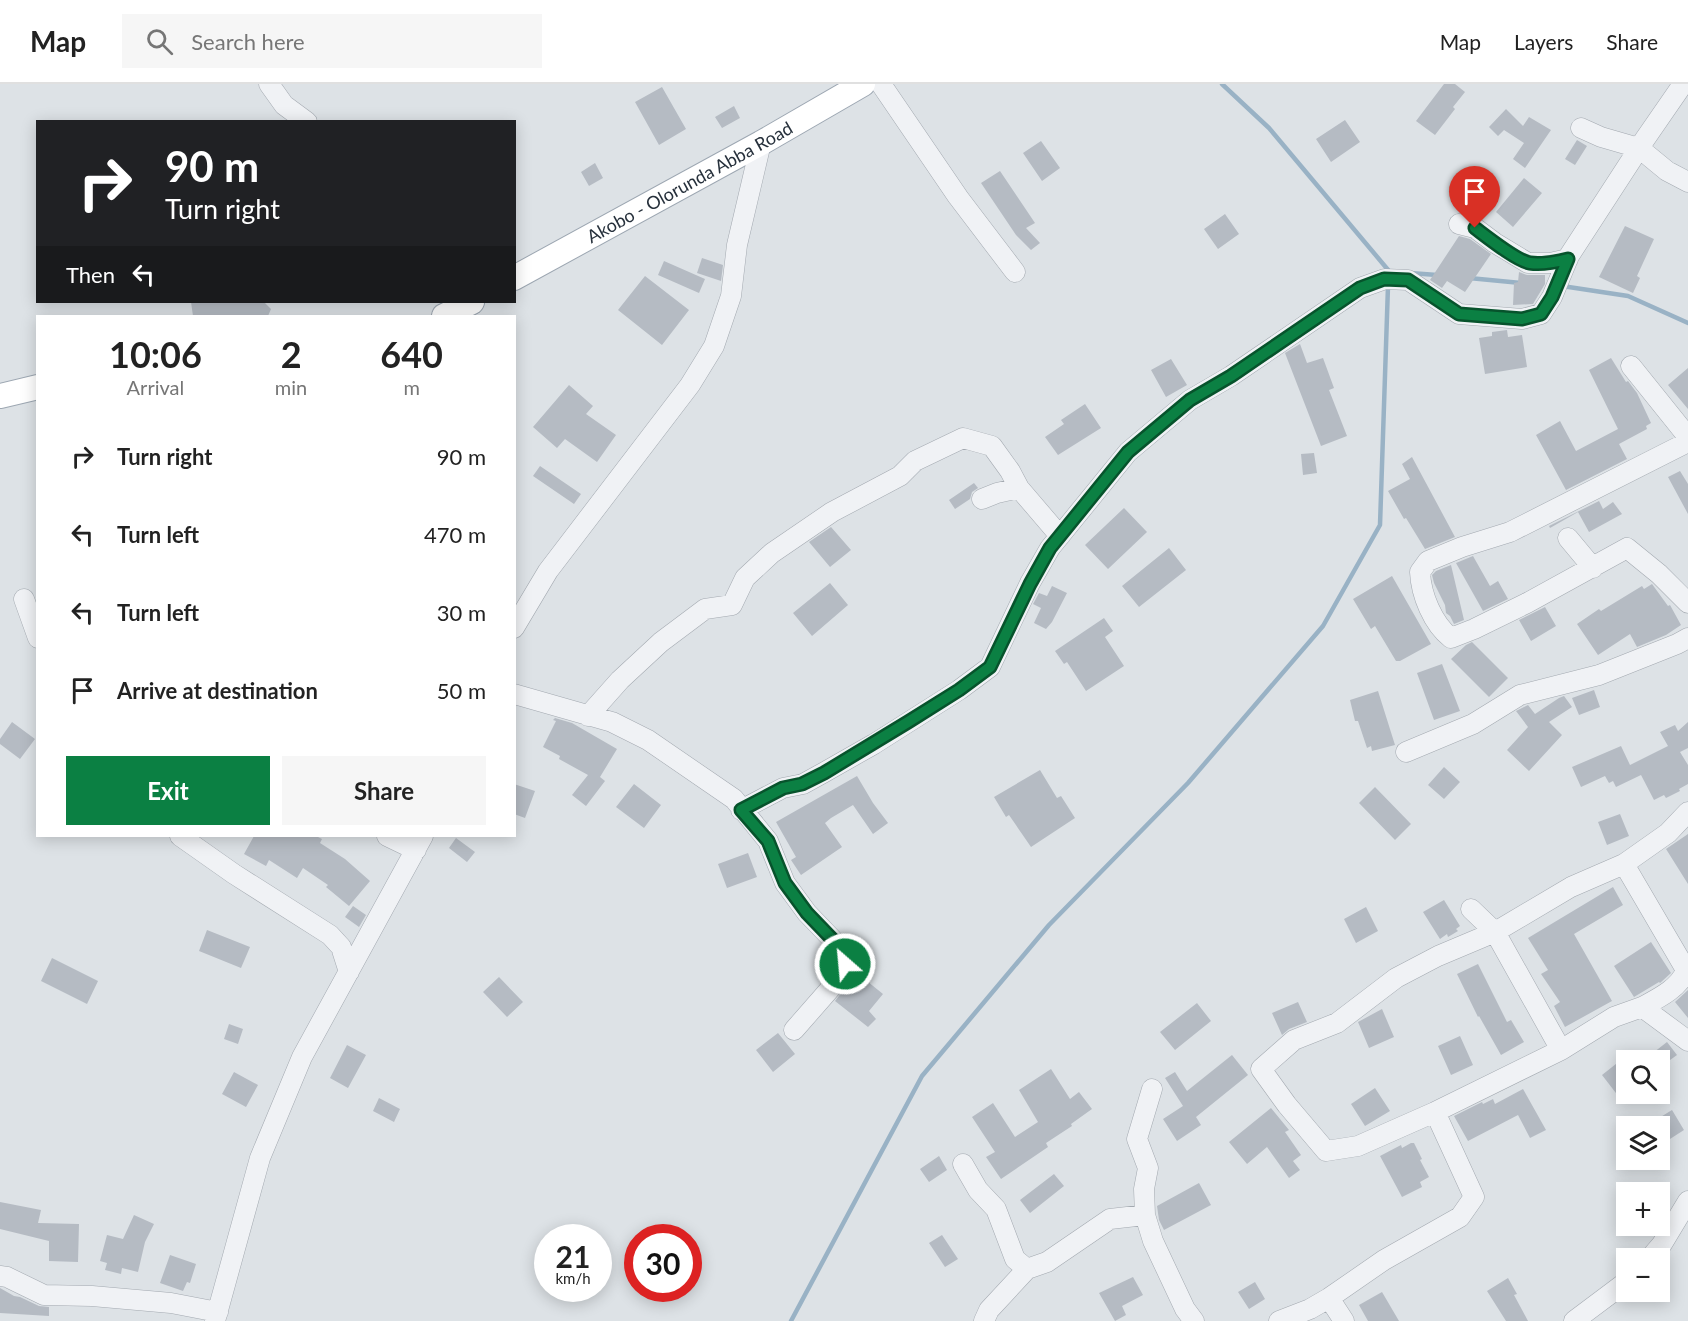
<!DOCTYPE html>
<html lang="en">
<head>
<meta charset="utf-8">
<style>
  body { margin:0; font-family:Lato,sans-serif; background:#f6f6f6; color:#222; height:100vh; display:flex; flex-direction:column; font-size:22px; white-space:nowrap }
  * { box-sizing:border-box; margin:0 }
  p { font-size:20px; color:#767676 }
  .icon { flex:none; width:33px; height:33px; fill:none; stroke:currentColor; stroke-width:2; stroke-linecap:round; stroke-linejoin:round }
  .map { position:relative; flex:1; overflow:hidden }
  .panel { position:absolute; left:36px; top:231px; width:480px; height:522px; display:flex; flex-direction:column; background:#fff; border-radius:0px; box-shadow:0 3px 15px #0003 }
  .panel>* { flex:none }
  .banner { position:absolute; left:36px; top:36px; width:480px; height:183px; border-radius:0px; box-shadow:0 3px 15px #0003; background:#202124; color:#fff; overflow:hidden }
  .controls { position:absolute; left:1616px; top:966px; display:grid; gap:12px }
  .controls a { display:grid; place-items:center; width:54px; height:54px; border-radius:0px; background:#fff; box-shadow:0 3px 15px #0003; font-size:30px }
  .speed { position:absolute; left:534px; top:1140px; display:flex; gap:12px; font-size:30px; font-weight:700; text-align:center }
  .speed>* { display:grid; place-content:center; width:78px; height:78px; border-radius:50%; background:#fff; box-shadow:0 3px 15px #0003; line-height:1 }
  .speed small { font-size:15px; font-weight:400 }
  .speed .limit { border:9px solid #d22; background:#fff; color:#111 }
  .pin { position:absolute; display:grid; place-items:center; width:51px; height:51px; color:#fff; margin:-62px -26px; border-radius:50% 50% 50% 0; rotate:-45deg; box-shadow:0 0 6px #0007 }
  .pin .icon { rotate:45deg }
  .me { position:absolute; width:66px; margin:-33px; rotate:333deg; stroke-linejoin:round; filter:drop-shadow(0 0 4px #0008) }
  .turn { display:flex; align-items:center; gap:21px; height:126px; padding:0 30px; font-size:27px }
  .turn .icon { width:78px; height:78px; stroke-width:2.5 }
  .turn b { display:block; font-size:42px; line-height:51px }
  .then { display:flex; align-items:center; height:57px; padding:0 30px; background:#0003; gap:12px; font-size:22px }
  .eta { display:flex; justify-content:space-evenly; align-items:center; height:102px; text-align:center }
  .eta b { font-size:36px; font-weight:700; line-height:42px }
  .button { display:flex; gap:12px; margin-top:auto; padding:12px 30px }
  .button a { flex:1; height:69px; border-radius:0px; background:#0b8043; color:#fff; font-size:24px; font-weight:700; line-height:69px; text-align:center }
  .button a+a { background:#f6f6f6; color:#222 }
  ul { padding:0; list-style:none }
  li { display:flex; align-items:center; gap:18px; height:78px; padding:0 30px }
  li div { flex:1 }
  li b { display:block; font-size:22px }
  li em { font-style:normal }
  header { display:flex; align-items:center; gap:36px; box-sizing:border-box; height:84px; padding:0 30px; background:#fff; border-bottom:2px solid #e0e0e0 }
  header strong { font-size:28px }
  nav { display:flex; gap:33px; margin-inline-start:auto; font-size:21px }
  .search { width:420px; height:54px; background:#f6f6f6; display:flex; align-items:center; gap:15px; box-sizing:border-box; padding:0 21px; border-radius:0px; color:#767676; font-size:22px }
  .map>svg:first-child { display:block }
</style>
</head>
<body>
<header>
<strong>Map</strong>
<div class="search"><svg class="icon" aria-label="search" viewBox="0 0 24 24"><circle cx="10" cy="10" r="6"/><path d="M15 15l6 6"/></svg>Search here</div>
<nav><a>Map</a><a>Layers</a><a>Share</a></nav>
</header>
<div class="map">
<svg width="1688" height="1237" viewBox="0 0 1688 1237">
  <rect width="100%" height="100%" fill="#dde2e6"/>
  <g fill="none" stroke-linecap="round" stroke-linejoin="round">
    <path stroke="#99b2c5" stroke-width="4.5" d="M 1222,0 L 1269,44 L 1389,187
      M 1410,189 L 1437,191
      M 1469,194 L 1521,199
      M 1562,202 L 1628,212 L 1688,239
      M 791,1237 L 922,992 L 1049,841 L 1188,699 L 1323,542 L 1380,441 L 1388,202"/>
  </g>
  <path fill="#b5bbc3" d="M 1444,0 L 1455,0 L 1465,8 L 1453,23 L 1455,25 L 1435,51 L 1416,37 Z
    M 662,3 L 686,45 L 659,61 L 635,18 Z
    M 734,22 L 740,34 L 722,44 L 715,33 Z
    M 1506,25 L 1523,42 L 1529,33 L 1551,46 L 1525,84 L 1513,75 L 1524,59 L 1504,46 L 1498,52 L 1489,43 Z
    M 1345,36 L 1360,58 L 1331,78 L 1316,55 Z
    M 1577,56 L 1587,62 L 1575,81 L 1565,75 Z
    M 1041,57 L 1060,84 L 1042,97 L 1023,69 Z
    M 595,79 L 603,94 L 589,102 L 581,88 Z
    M 1000,87 L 1035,139 L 1026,144 L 1040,159 L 1031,166 L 1016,151 L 981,99 Z
    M 1524,94 L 1542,109 L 1513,143 L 1496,128 Z
    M 1225,130 L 1239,150 L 1218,165 L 1204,145 Z
    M 1625,142 L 1654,155 L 1637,192 L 1640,194 L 1633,209 L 1599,193 Z
    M 1459,152 L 1470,155 L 1491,170 L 1465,208 L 1447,197 L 1442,204 L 1430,196 Z
    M 702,174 L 723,181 L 721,197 L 697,189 Z
    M 664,177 L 705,195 L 699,209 L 658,191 Z
    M 1519,188 L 1527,191 L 1545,191 L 1545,200 L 1533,220 L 1513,221 L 1514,199 L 1518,198 Z
    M 645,192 L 689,226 L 662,261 L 618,226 Z
    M 191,218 L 264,218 L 271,225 L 268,232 L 193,232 Z
    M 1507,246 L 1508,253 L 1522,251 L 1527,283 L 1485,290 L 1479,254 L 1492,252 L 1492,248 Z
    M 1300,260 L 1307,279 L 1323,274 L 1334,304 L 1329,306 L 1347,352 L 1321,362 L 1285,269 Z
    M 1611,274 L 1626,298 L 1628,297 L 1637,309 L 1651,339 L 1646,342 L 1647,345 L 1619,360 L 1627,375 L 1566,406 L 1536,351 L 1560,337 L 1576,367 L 1618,345 L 1589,286 Z
    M 1171,275 L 1187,301 L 1166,313 L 1151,286 Z
    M 1688,284 L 1688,325 L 1668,301 Z
    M 569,301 L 593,322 L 586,330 L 616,351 L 597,378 L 565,355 L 557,364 L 533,343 Z
    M 1085,320 L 1101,344 L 1058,371 L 1045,353 L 1064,340 L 1061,336 Z
    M 1314,369 L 1317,389 L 1303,391 L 1301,370 Z
    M 1412,373 L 1455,453 L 1425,465 L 1406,434 L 1404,435 L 1388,407 L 1410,395 L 1402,380 Z
    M 540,382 L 581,410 L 574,420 L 533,392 Z
    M 1680,387 L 1688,400 L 1688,430 L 1668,393 Z
    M 974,399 L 978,404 L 972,408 L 970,415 L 955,425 L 949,416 Z
    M 1599,417 L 1603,425 L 1613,418 L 1622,430 L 1589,448 L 1578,428 L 1550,444 L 1549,442 Z
    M 1124,424 L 1147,448 L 1108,485 L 1085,461 Z
    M 831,443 L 851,466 L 830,483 L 809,458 Z
    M 1169,464 L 1186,486 L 1139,523 L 1122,502 Z
    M 1473,472 L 1490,502 L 1498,497 L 1508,515 L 1483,527 L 1456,479 Z
    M 1451,481 L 1464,536 L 1454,540 L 1450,532 L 1446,529 L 1445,521 L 1434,499 L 1432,491 L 1436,487 Z
    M 1392,492 L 1431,560 L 1400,577 L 1396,577 L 1375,542 L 1371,545 L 1353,515 Z
    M 830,499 L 848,521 L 812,552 L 793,529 Z
    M 1652,500 L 1668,522 L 1670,521 L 1681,541 L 1666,551 L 1637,563 L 1630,550 L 1598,571 L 1577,540 L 1599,525 L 1601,527 L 1642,502 L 1644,505 Z
    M 1052,502 L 1067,509 L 1052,538 L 1046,545 L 1034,539 L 1041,524 L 1033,520 L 1039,509 L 1047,512 Z
    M 1545,523 L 1556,542 L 1531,557 L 1519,536 Z
    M 1104,534 L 1113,547 L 1105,553 L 1124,582 L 1086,607 L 1067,578 L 1064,580 L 1055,567 Z
    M 1472,558 L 1508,594 L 1489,613 L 1451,575 L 1466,561 Z
    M 1442,580 L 1460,627 L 1434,636 L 1417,589 Z
    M 1594,606 L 1600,623 L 1579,631 L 1572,614 Z
    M 1378,607 L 1395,661 L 1372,667 L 1371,662 L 1367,664 L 1358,637 L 1355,637 L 1350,616 Z
    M 1564,612 L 1572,623 L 1549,638 L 1562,651 L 1529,687 L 1507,666 L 1528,643 L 1516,627 L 1528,621 L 1535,630 L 1559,614 Z
    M 555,634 L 572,639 L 617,665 L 600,693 L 605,697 L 586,722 L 572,711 L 588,691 L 559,675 L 560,672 L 543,663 L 556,637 L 553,636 Z
    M 12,638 L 35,655 L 20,675 L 0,660 L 0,655 Z
    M 1688,638 L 1688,664 L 1680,668 L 1688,681 L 1688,700 L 1679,705 L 1680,707 L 1666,714 L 1664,711 L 1654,716 L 1641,691 L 1616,703 L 1613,697 L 1609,699 L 1605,692 L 1581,703 L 1572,683 L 1621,662 L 1630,681 L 1668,662 L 1660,648 L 1675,641 L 1678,647 Z
    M 1444,683 L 1460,698 L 1444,715 L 1428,701 Z
    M 1040,686 L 1057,714 L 1061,712 L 1075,734 L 1031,763 L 1009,731 L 1006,733 L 994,713 Z
    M 857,692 L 873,719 L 888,739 L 873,750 L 853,721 L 831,734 L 825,739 L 842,763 L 801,791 L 791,776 L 796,773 L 776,738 Z
    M 514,700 L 535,707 L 525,734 L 514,730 Z
    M 634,700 L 661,721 L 644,744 L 616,723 Z
    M 1375,703 L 1411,740 L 1395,756 L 1359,719 Z
    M 1620,730 L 1629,752 L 1607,761 L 1598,738 Z
    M 1688,750 L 1688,800 L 1666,765 Z
    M 254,752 L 316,752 L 322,755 L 320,759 L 345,775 L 370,797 L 349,822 L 326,803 L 328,801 L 303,784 L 297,794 L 269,776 L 266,782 L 244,770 Z
    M 456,754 L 475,768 L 467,778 L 449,764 Z
    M 748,769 L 757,793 L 727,804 L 718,780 Z
    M 1613,803 L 1623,821 L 1574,850 L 1612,917 L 1565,943 L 1554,922 L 1560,918 L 1541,890 L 1548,886 L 1528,854 Z
    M 1444,816 L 1460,842 L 1456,845 L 1458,847 L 1448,853 L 1447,850 L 1440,855 L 1423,828 Z
    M 353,822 L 366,831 L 359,843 L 345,833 Z
    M 1366,823 L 1378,847 L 1356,859 L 1344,835 Z
    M 207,846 L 250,863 L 241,884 L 199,867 Z
    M 1651,858 L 1671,889 L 1660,899 L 1659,898 L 1634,913 L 1614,882 Z
    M 52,874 L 98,897 L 87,920 L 41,897 Z
    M 1478,880 L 1507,938 L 1511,936 L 1524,958 L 1501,971 L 1479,932 L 1478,933 L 1457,890 Z
    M 857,889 L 883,910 L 869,927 L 876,935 L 868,943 L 835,917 Z
    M 499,893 L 523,918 L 507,933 L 483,908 Z
    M 1688,906 L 1688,934 L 1675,918 Z
    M 1298,918 L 1307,938 L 1289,945 L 1282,951 L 1272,929 Z
    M 1197,919 L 1211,937 L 1175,966 L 1160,948 Z
    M 1382,925 L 1394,953 L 1369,964 L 1358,938 Z
    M 229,940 L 243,945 L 238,960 L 224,955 Z
    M 778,949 L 795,970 L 773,988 L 756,966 Z
    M 1460,952 L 1473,981 L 1451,991 L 1438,962 Z
    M 1667,958 L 1677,971 L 1659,984 L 1659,976 L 1644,976 Z
    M 347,961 L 366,971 L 348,1004 L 330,994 Z
    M 1232,971 L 1248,991 L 1196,1033 L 1201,1041 L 1177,1057 L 1163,1035 L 1183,1022 L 1165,994 L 1175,988 L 1187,1007 Z
    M 1626,972 L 1626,1008 L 1619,1013 L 1602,991 Z
    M 1051,985 L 1070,1015 L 1079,1008 L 1092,1025 L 1071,1040 L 1072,1042 L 1046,1059 L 1048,1063 L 1001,1095 L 986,1073 L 995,1068 L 972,1033 L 993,1019 L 1015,1053 L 1038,1038 L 1019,1006 Z
    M 234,988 L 258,1001 L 246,1023 L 222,1010 Z
    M 1375,1004 L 1390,1027 L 1365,1042 L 1351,1020 Z
    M 1523,1005 L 1546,1046 L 1530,1054 L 1518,1031 L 1468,1057 L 1454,1032 L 1482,1018 L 1483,1020 L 1493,1015 L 1495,1020 Z
    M 379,1014 L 400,1025 L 394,1038 L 373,1027 Z
    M 1271,1024 L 1289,1046 L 1285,1048 L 1301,1071 L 1293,1077 L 1300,1086 L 1289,1094 L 1267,1063 L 1247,1080 L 1229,1058 Z
    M 1672,1026 L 1684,1046 L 1659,1062 L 1659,1034 Z
    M 1411,1059 L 1414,1059 L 1422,1075 L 1420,1076 L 1429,1093 L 1420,1098 L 1422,1103 L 1402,1113 L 1380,1072 L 1401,1061 L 1402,1064 Z
    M 939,1072 L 947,1086 L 929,1098 L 920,1085 Z
    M 1054,1090 L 1064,1102 L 1030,1129 L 1020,1116 Z
    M 1199,1099 L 1211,1121 L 1164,1146 L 1159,1136 L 1157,1122 Z
    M 0,1118 L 41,1126 L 38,1139 L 79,1140 L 78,1178 L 49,1177 L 49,1157 L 0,1145 Z
    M 134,1131 L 154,1140 L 145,1158 L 138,1188 L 122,1184 L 121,1190 L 105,1186 L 107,1179 L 100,1177 L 107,1151 L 123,1155 Z
    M 942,1151 L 958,1175 L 945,1183 L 929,1159 Z
    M 170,1171 L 196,1180 L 190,1199 L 187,1198 L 183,1207 L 160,1199 Z
    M 1133,1193 L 1143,1211 L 1122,1222 L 1126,1231 L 1115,1237 L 1099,1209 Z
    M 1508,1194 L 1517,1210 L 1514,1211 L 1528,1237 L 1506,1237 L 1487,1207 Z
    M 1255,1198 L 1265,1215 L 1249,1225 L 1238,1208 Z
    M 0,1204 L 14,1212 L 20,1213 L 39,1222 L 49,1223 L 49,1232 L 0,1229 Z
    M 1382,1208 L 1399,1237 L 1368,1237 L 1359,1221 Z"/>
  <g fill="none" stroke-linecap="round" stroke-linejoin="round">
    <defs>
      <path id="minor" d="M 269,0 L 284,21 L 307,38
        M 881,0 L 958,113 L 1015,188
        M 1581,44 L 1601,53 L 1639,64 L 1667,87 L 1688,98
        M 1459,140 L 1475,144 L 1495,159 L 1528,179 L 1550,179 L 1568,175
        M 1631,282 L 1688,353
        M 1688,358 L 1510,448 L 1462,463 L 1428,477 L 1420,488 C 1421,511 1433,540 1451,554 L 1474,545 L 1527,519 L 1627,464 L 1659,490 L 1688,519
        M 982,415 L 997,409 L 1019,404 L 1060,452
        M 1568,454 L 1593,484
        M 24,515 L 38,554
        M 514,544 L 548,487 L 690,301 L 714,262 L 731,212 L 737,161 L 761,59
        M 514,610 L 612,638 L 648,656 L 734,715 L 768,757 L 785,799 L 807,829 L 832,855 L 845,880 L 836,898 L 794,946
        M 588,632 L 620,596 L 661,558 L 705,525 L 732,521 L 745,494 L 772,469 L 832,428 L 900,392 L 915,377 L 963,354 L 992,362 L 1010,387 L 1019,404
        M 1406,668 L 1473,640 L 1520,611 L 1599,591 L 1677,560 L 1688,554
        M 741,726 L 783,704 L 803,700 L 823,689 L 874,660 L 959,606 L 990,583 L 1030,499 L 1050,464 L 1128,368 L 1190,316 L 1231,292 L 1360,204 L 1385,195 L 1408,196 L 1459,230 L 1522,235 L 1541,230 L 1552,213 L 1569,172 L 1645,55 L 1683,0
        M 180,752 L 234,790 L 330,851 L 341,863 L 349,888
        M 387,752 L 416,766
        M 1471,825 L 1495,848 L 1561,966
        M 1642,923 C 1657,915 1680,904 1686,886 L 1624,780 L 1668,749 L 1688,728
        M 1152,1005 L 1137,1055 L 1148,1084 L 1144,1105 L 1145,1131 L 1153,1157 L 1185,1225 L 1194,1237
        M 1435,1028 L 1358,1062 L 1326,1067 L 1287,1021 L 1261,985 L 1294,956 L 1337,939 L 1396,894 L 1438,872 L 1495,848 L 1571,803 L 1624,780
        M 963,1080 L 978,1106 L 996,1125 L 1015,1175 L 1027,1185
        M 1650,1174 L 1662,1160 L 1688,1117
        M 0,1192 L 7,1193 L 44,1211 L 92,1212 L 171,1219 L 218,1228
        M 1329,1214 L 1384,1176 L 1460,1133 L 1474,1113 L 1435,1028 L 1561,966 L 1614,933 L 1642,923 L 1688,957
        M 215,1237 L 260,1074 L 302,973 L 423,752
        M 984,1237 L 989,1226 L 1027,1185 L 1047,1178 L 1110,1135 L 1145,1131
        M 1279,1237 L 1310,1225 L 1329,1214 L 1344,1237
        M 1574,1237 L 1626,1198"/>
      <g id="major">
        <path id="s1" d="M 514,194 L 761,59 L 863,0"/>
        <path d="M 444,232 L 472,218"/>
        <path d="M 0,312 L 38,303"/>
      </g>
    </defs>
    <use href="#minor" stroke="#a3a9b0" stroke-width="21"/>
    <use href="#major" stroke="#9da7b2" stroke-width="26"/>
    <use href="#minor" stroke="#f0f2f5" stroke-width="20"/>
    <use href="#major" stroke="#fff" stroke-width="24"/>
  </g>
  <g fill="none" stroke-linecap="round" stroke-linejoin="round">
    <defs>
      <path id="route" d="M 845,880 L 832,855 L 807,829 L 785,799 L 768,757 L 741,726 L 783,704 L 802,700 L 824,689 L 908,638 L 959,606 L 990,583 L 1030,500 L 1050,464 L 1128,368 L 1190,316 L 1231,292 L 1360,204 L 1384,195 L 1408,196 L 1459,230 L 1522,235 L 1541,230 L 1552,213 L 1568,175 C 1556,178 1543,181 1530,179 C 1517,177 1487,153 1475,144"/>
    </defs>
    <use href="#route" stroke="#07532c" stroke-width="15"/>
    <use href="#route" stroke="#0b8043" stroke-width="10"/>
  </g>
  <g text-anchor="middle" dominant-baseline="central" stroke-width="4.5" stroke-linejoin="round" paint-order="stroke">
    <g font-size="18" fill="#27313c" stroke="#ecf0f4">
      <text stroke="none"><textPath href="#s1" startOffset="200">Akobo - Olorunda Abba Road</textPath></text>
    </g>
  </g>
</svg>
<div class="controls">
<a><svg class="icon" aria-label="search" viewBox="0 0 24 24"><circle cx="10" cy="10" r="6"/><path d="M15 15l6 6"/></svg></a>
<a><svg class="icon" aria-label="layers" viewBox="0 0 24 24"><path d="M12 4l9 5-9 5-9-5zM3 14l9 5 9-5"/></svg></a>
<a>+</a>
<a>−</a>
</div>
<div class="speed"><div>21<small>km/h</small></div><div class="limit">30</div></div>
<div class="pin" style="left:1475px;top:144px;background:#d93025"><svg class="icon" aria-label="arrive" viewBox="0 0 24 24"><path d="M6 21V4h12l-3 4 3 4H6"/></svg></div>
<svg class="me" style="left:845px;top:880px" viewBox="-20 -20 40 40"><circle r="17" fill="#0b8043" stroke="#fff" stroke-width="3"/><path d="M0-11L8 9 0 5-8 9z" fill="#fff"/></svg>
<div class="banner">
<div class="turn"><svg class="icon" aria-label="right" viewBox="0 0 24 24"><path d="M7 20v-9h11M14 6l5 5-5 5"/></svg><div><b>90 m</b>Turn right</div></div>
<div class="then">Then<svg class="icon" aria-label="left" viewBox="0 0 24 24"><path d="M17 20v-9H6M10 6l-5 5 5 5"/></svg></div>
</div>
<section class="panel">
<div class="eta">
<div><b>10:06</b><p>Arrival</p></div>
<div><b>2</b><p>min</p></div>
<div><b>640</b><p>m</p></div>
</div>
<ul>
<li><svg class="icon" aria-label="right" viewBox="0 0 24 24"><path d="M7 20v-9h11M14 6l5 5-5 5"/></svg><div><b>Turn right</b></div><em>90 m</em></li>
<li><svg class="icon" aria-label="left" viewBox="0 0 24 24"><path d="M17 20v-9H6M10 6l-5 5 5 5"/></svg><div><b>Turn left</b></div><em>470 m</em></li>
<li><svg class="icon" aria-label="left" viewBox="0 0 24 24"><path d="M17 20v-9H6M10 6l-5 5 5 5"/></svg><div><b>Turn left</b></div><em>30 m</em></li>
<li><svg class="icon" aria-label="arrive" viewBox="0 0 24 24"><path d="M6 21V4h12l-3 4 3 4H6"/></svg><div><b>Arrive at destination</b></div><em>50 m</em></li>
</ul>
<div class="button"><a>Exit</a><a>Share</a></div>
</section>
</div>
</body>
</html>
